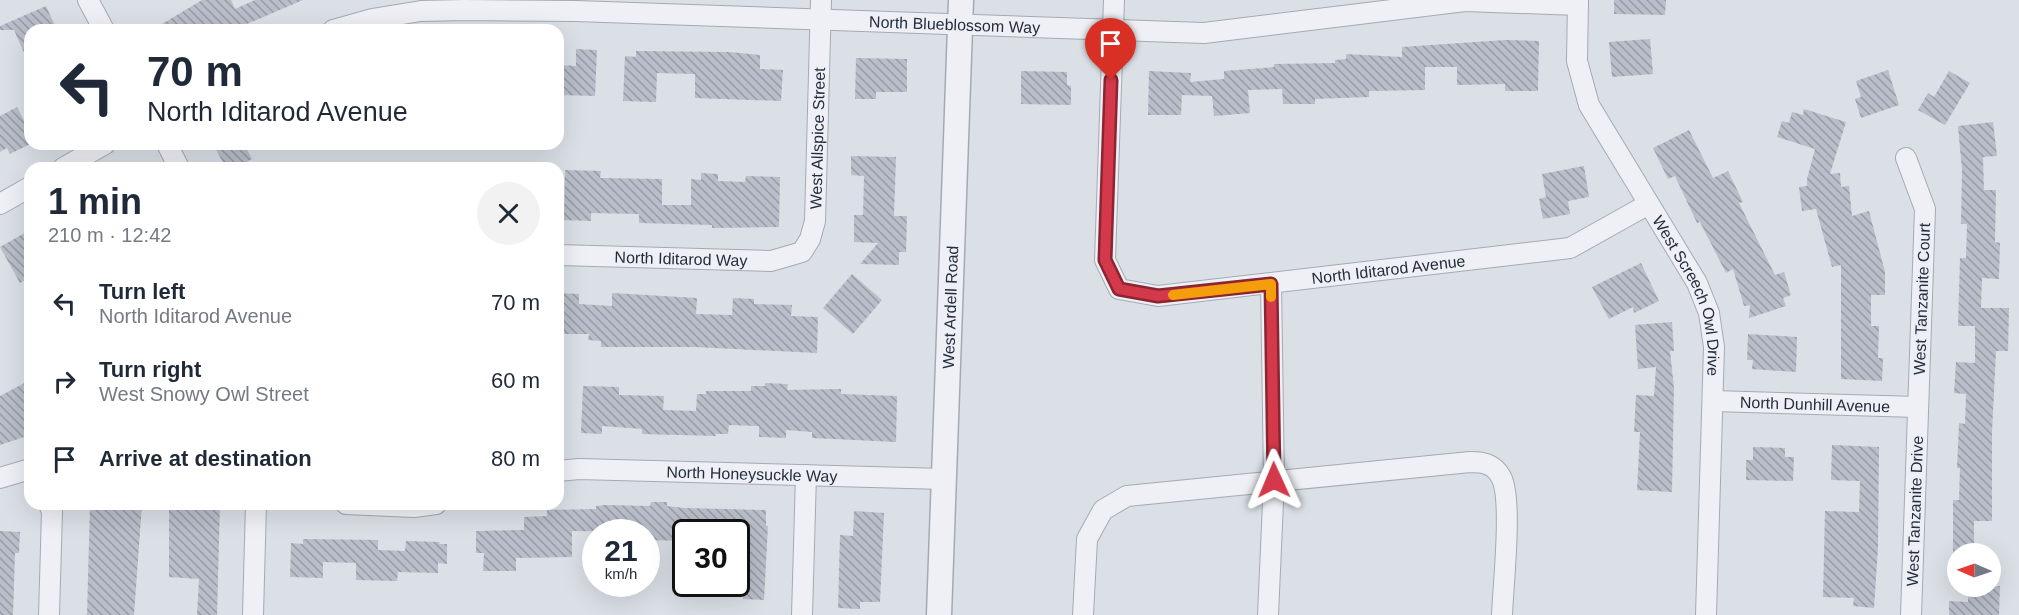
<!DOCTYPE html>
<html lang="en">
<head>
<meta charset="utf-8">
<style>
  body { margin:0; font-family:Helvetica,sans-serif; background:#f2f2f3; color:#1f2937; height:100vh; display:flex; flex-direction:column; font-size:22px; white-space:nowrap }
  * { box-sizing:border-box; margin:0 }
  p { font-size:20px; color:#747a83 }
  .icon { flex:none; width:33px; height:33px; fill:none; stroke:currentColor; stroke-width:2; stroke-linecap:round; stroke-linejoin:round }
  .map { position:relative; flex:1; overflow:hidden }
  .sheet { position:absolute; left:24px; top:162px; width:540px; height:348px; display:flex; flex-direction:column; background:#fff; border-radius:18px; box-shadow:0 6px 24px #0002 }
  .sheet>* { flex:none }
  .hud { position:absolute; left:24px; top:24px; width:540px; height:126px; border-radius:18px; box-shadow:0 6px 24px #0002; background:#fff; color:#1f2937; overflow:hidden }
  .needle { width:39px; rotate:272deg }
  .controls { position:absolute; left:1947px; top:543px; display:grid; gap:12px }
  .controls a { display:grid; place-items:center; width:54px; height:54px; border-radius:50%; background:#fff; box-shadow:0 6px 24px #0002; font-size:30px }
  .speed { position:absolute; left:582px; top:519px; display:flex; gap:12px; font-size:30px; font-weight:700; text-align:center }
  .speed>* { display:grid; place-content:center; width:78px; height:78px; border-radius:50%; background:#fff; box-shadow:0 6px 24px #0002; line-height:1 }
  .speed small { font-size:15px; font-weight:400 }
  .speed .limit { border:3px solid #111; border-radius:9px; background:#fff; color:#111 }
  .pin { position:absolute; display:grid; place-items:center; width:51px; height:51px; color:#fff; margin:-62px -26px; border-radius:50% 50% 50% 0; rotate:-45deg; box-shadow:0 0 6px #0007 }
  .pin .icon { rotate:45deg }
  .me { position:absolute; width:66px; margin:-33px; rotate:359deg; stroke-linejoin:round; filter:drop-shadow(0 0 4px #0008) }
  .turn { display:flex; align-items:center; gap:21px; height:126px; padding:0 24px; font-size:27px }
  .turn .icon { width:78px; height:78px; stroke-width:2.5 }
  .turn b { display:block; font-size:42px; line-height:51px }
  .round { display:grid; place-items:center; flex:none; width:63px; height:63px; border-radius:32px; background:#f2f2f3 }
  .overview { display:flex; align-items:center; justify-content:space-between; height:102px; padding:0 24px }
  h1 { font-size:36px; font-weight:800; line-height:45px }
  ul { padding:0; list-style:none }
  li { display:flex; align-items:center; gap:18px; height:78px; padding:0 24px }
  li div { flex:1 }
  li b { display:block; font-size:22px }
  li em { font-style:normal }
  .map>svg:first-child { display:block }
</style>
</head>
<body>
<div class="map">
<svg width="2019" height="615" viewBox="0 0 2019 615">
  <defs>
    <pattern id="building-back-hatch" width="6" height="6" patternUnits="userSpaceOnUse" patternTransform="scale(1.5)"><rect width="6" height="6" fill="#b9beca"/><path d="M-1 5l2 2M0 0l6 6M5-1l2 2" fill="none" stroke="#969ba5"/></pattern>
  </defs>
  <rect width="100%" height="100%" fill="#dbe0e7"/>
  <path fill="url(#building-back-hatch)" d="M 202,0 L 231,0 L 235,9 L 255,0 L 303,0 L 242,26 L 243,30 L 152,30 Z
    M 1614,0 L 1666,0 L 1665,15 L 1614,14 Z
    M 46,6 L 57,30 L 30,30 L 30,66 L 14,30 L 0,30 L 0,26 Z
    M 1650,39 L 1653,74 L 1612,77 L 1609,42 Z
    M 1505,40 L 1539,41 L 1538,91 L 1505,91 L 1505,84 L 1457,85 L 1457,67 L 1425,67 L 1425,90 L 1369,91 L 1369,97 L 1315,99 L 1315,104 L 1283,104 L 1282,89 L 1248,90 L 1250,113 L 1214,116 L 1212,96 L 1182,95 L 1181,115 L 1148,115 L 1149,71 L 1191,73 L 1190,82 L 1224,79 L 1224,71 L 1274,67 L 1274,64 L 1335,63 L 1335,60 L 1346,59 L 1346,54 L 1402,57 L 1402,47 Z
    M 576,49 L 597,50 L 595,96 L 558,95 L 558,65 L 576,66 Z
    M 636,51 L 729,52 L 760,55 L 760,69 L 783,70 L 781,101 L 695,98 L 695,74 L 657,73 L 656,102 L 623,101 L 625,56 L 636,57 Z
    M 856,58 L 907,59 L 907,92 L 876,92 L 876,99 L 855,99 Z
    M 1888,70 L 1899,105 L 1861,118 L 1855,99 L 1861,97 L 1856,81 Z
    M 1021,71 L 1067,72 L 1067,85 L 1071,86 L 1071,105 L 1021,104 Z
    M 1949,71 L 1970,83 L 1945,125 L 1918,110 L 1928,93 L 1934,97 Z
    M 17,107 L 30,132 L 30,144 L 10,154 L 7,148 L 0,152 L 0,116 Z
    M 1804,109 L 1846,122 L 1830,174 L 1840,173 L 1841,187 L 1849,186 L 1852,216 L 1869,211 L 1885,272 L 1885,295 L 1871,295 L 1871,326 L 1879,326 L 1878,358 L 1883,358 L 1882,381 L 1841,379 L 1841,265 L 1832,267 L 1816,209 L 1802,211 L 1799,187 L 1807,186 L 1807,179 L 1815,149 L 1777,137 L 1782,121 L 1789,123 L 1792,112 L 1803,115 Z
    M 1993,122 L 1997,156 L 1983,157 L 1984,190 L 1996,190 L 1995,242 L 2000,243 L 1999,279 L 1982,278 L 1981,308 L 2009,308 L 2008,351 L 1996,351 L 1992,432 L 1992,521 L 1974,521 L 1974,554 L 1953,554 L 1953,500 L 1959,500 L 1960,468 L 1957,468 L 1959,423 L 1965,424 L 1966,394 L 1954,393 L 1956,362 L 1975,363 L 1975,326 L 1958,326 L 1960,258 L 1966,258 L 1967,224 L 1961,224 L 1962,170 L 1958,126 Z
    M 1689,130 L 1713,178 L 1728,171 L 1743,202 L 1739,203 L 1775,275 L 1784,272 L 1791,295 L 1783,298 L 1786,306 L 1749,318 L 1750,305 L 1744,306 L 1733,269 L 1726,273 L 1700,222 L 1697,223 L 1675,176 L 1668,179 L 1653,148 Z
    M 213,144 L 244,144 L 252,159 L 236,168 L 226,168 Z
    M 851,156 L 896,157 L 894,216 L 907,216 L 906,252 L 899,252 L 899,265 L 860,264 L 878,243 L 854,242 L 854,215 L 863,215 L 864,176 L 851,175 Z
    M 1584,166 L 1589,197 L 1568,201 L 1570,214 L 1543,219 L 1539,199 L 1546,197 L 1542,174 Z
    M 565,170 L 601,171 L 600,178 L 662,179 L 662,205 L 691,205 L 691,179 L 701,180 L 701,173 L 718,174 L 718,181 L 745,182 L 746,176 L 780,177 L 779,227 L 712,228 L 712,225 L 639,223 L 639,214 L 591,213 L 591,221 L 564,220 Z
    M 30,230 L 30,277 L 20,283 L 0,247 Z
    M 1641,263 L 1659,301 L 1634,313 L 1633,307 L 1609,319 L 1592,287 Z
    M 852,274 L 882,300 L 853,334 L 823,308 Z
    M 558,293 L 579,294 L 579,304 L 612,306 L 612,293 L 697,298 L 696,314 L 732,315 L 733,298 L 754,299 L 754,304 L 792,305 L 791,316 L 818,317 L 817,353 L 695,347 L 601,347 L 601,341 L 588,340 L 589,334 L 558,334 Z
    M 1672,322 L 1674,351 L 1670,351 L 1674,388 L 1672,492 L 1637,490 L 1640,432 L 1634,432 L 1636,395 L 1654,396 L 1656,367 L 1638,369 L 1635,325 Z
    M 1748,334 L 1797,337 L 1796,372 L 1752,369 L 1753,360 L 1747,360 Z
    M 30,380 L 30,435 L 0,445 L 0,396 Z
    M 765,383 L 788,384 L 787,390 L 841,389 L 841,394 L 897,396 L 896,442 L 812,438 L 812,432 L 786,430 L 786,438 L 759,437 L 759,426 L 729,425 L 728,434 L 715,434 L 716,436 L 642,434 L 642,429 L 602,426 L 602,434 L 581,433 L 583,386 L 619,387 L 619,395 L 664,396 L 663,410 L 696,411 L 697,394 L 706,394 L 706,391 L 751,391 L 751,386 L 765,386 Z
    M 1832,445 L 1879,447 L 1878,548 L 1874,608 L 1853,606 L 1854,598 L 1823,597 L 1825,511 L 1859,512 L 1860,481 L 1831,480 Z
    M 1753,447 L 1785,448 L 1785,457 L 1794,457 L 1793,481 L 1746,480 L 1746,460 L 1753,460 Z
    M 651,502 L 667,502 L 667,506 L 684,508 L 766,510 L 766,526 L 768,526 L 764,600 L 743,599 L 744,591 L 736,591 L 736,532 L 683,529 L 683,541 L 649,540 L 650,532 L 572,531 L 572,557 L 516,558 L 516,571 L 483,571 L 484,553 L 476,553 L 476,531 L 524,530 L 524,517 L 547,516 L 547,510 L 596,509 L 596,506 L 604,505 L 650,506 Z
    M 90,504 L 142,504 L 134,615 L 87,615 Z
    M 169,504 L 220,504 L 217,615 L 197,615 L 199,579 L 169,577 Z
    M 854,511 L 884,513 L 880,602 L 860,602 L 860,609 L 838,608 L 840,535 L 853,536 Z
    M 0,531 L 20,532 L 19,553 L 15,553 L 13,615 L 0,615 Z
    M 303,539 L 378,540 L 378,550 L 405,551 L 406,541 L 440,542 L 439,544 L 447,544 L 447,564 L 438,563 L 438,573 L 398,572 L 397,581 L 356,580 L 356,563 L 323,562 L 323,578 L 290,577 L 291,543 L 303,544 Z
    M 1968,586 L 2000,586 L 1999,615 L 1949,615 L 1949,601 L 1968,602 Z"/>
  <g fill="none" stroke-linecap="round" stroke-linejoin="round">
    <defs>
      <g id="minor">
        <path d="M 88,0 L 104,30"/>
        <path id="s1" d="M 1114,0 L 1105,260 L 1119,289 L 1158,296 L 1570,248 L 1647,205"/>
        <path id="s2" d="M 1578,0 L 1577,61 L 1589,105 L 1697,283 L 1709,313 L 1714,347 L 1706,615"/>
        <path id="s3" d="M 333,30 L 372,19 L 421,11 L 465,10 L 576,11 L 1204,33 L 1465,1 L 1578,5"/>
        <path d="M 167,144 L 179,168"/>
        <path d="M 1906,158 L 1925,209 L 1911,615"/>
        <path d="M 63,168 L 105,144"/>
        <path d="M 0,204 L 30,187"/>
        <path id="s4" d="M 558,255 L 771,261 L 802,252 L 810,239 L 815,221 L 821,0"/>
        <path id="s5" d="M 1713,401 L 1918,407"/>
        <path id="s6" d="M 558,471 L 579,469 L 944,479"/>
        <path d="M 0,478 L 30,469"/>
        <path d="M 49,504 L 52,512 L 49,615"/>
        <path d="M 346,504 L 414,507 L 436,504"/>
        <path d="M 253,615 L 256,504"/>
        <path d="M 802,615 L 806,475"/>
        <path d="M 1083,615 L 1087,539 L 1103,510 L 1127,496 L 1470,462 C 1484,462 1494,464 1501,477 C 1513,498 1503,586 1502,615"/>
        <path d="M 1268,615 L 1274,480 L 1271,284"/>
      </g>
      <g id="tertiary">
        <path id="s7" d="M 939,615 L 961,0"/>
      </g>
    </defs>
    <use href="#minor" stroke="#a4aab4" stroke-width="22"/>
    <use href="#tertiary" stroke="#a4aab4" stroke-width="27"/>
    <use href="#minor" stroke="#eef0f5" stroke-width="20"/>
    <use href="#tertiary" stroke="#eef0f5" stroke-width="24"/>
  </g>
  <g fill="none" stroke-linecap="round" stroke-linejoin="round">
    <defs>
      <path id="route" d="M 1111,80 L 1105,260 L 1119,289 L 1158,296 L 1271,284 L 1274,480"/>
    </defs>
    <use href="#route" stroke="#8a2531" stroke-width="15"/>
    <use href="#route" stroke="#d4394b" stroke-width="10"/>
    <path stroke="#f59e0b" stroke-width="10" d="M 1173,295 L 1271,284 L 1271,297"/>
  </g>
  <g text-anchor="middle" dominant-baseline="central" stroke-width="5" stroke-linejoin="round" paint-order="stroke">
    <g font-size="16" fill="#252d3d" stroke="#ebeef4">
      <text stroke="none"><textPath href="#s3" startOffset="624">North Blueblossom Way</textPath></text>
      <text stroke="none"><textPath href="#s4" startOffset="362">West Allspice Street</textPath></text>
      <text stroke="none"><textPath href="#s4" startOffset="123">North Iditarod Way</textPath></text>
      <text stroke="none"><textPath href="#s1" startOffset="564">North Iditarod Avenue</textPath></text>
      <text stroke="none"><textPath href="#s2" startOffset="324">West Screech Owl Drive</textPath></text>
      <text transform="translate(1922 299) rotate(-88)">West Tanzanite Court</text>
      <text stroke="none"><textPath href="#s7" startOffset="308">West Ardell Road</textPath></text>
      <text stroke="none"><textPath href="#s5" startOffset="102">North Dunhill Avenue</textPath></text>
      <text stroke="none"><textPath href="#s6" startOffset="194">North Honeysuckle Way</textPath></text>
      <text transform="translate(1915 511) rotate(-88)">West Tanzanite Drive</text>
    </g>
  </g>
</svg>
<div class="controls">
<a><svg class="needle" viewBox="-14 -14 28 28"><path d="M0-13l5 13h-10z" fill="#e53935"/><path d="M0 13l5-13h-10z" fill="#747a83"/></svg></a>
</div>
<div class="speed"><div>21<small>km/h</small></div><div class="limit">30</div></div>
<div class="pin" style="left:1111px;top:80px;background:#d93025"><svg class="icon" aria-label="arrive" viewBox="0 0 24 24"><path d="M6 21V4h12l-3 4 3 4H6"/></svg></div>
<svg class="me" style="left:1274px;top:480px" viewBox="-20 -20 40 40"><path d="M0-17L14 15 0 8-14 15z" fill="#d4394b" stroke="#fff" stroke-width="4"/></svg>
<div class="hud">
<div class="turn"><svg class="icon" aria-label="left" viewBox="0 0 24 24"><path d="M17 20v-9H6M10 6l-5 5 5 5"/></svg><div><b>70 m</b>North Iditarod Avenue</div></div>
</div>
<section class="sheet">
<div class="overview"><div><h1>1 min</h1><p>210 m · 12:42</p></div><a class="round"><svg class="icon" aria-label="close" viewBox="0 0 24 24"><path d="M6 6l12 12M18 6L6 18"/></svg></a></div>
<ul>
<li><svg class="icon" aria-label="left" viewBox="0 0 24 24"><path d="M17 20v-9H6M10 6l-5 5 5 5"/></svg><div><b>Turn left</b><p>North Iditarod Avenue</p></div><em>70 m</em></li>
<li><svg class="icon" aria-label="right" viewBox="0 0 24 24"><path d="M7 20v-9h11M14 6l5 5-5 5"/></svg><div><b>Turn right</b><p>West Snowy Owl Street</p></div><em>60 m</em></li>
<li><svg class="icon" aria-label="arrive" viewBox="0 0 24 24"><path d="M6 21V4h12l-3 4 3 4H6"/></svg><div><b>Arrive at destination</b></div><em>80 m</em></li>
</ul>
</section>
</div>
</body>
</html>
